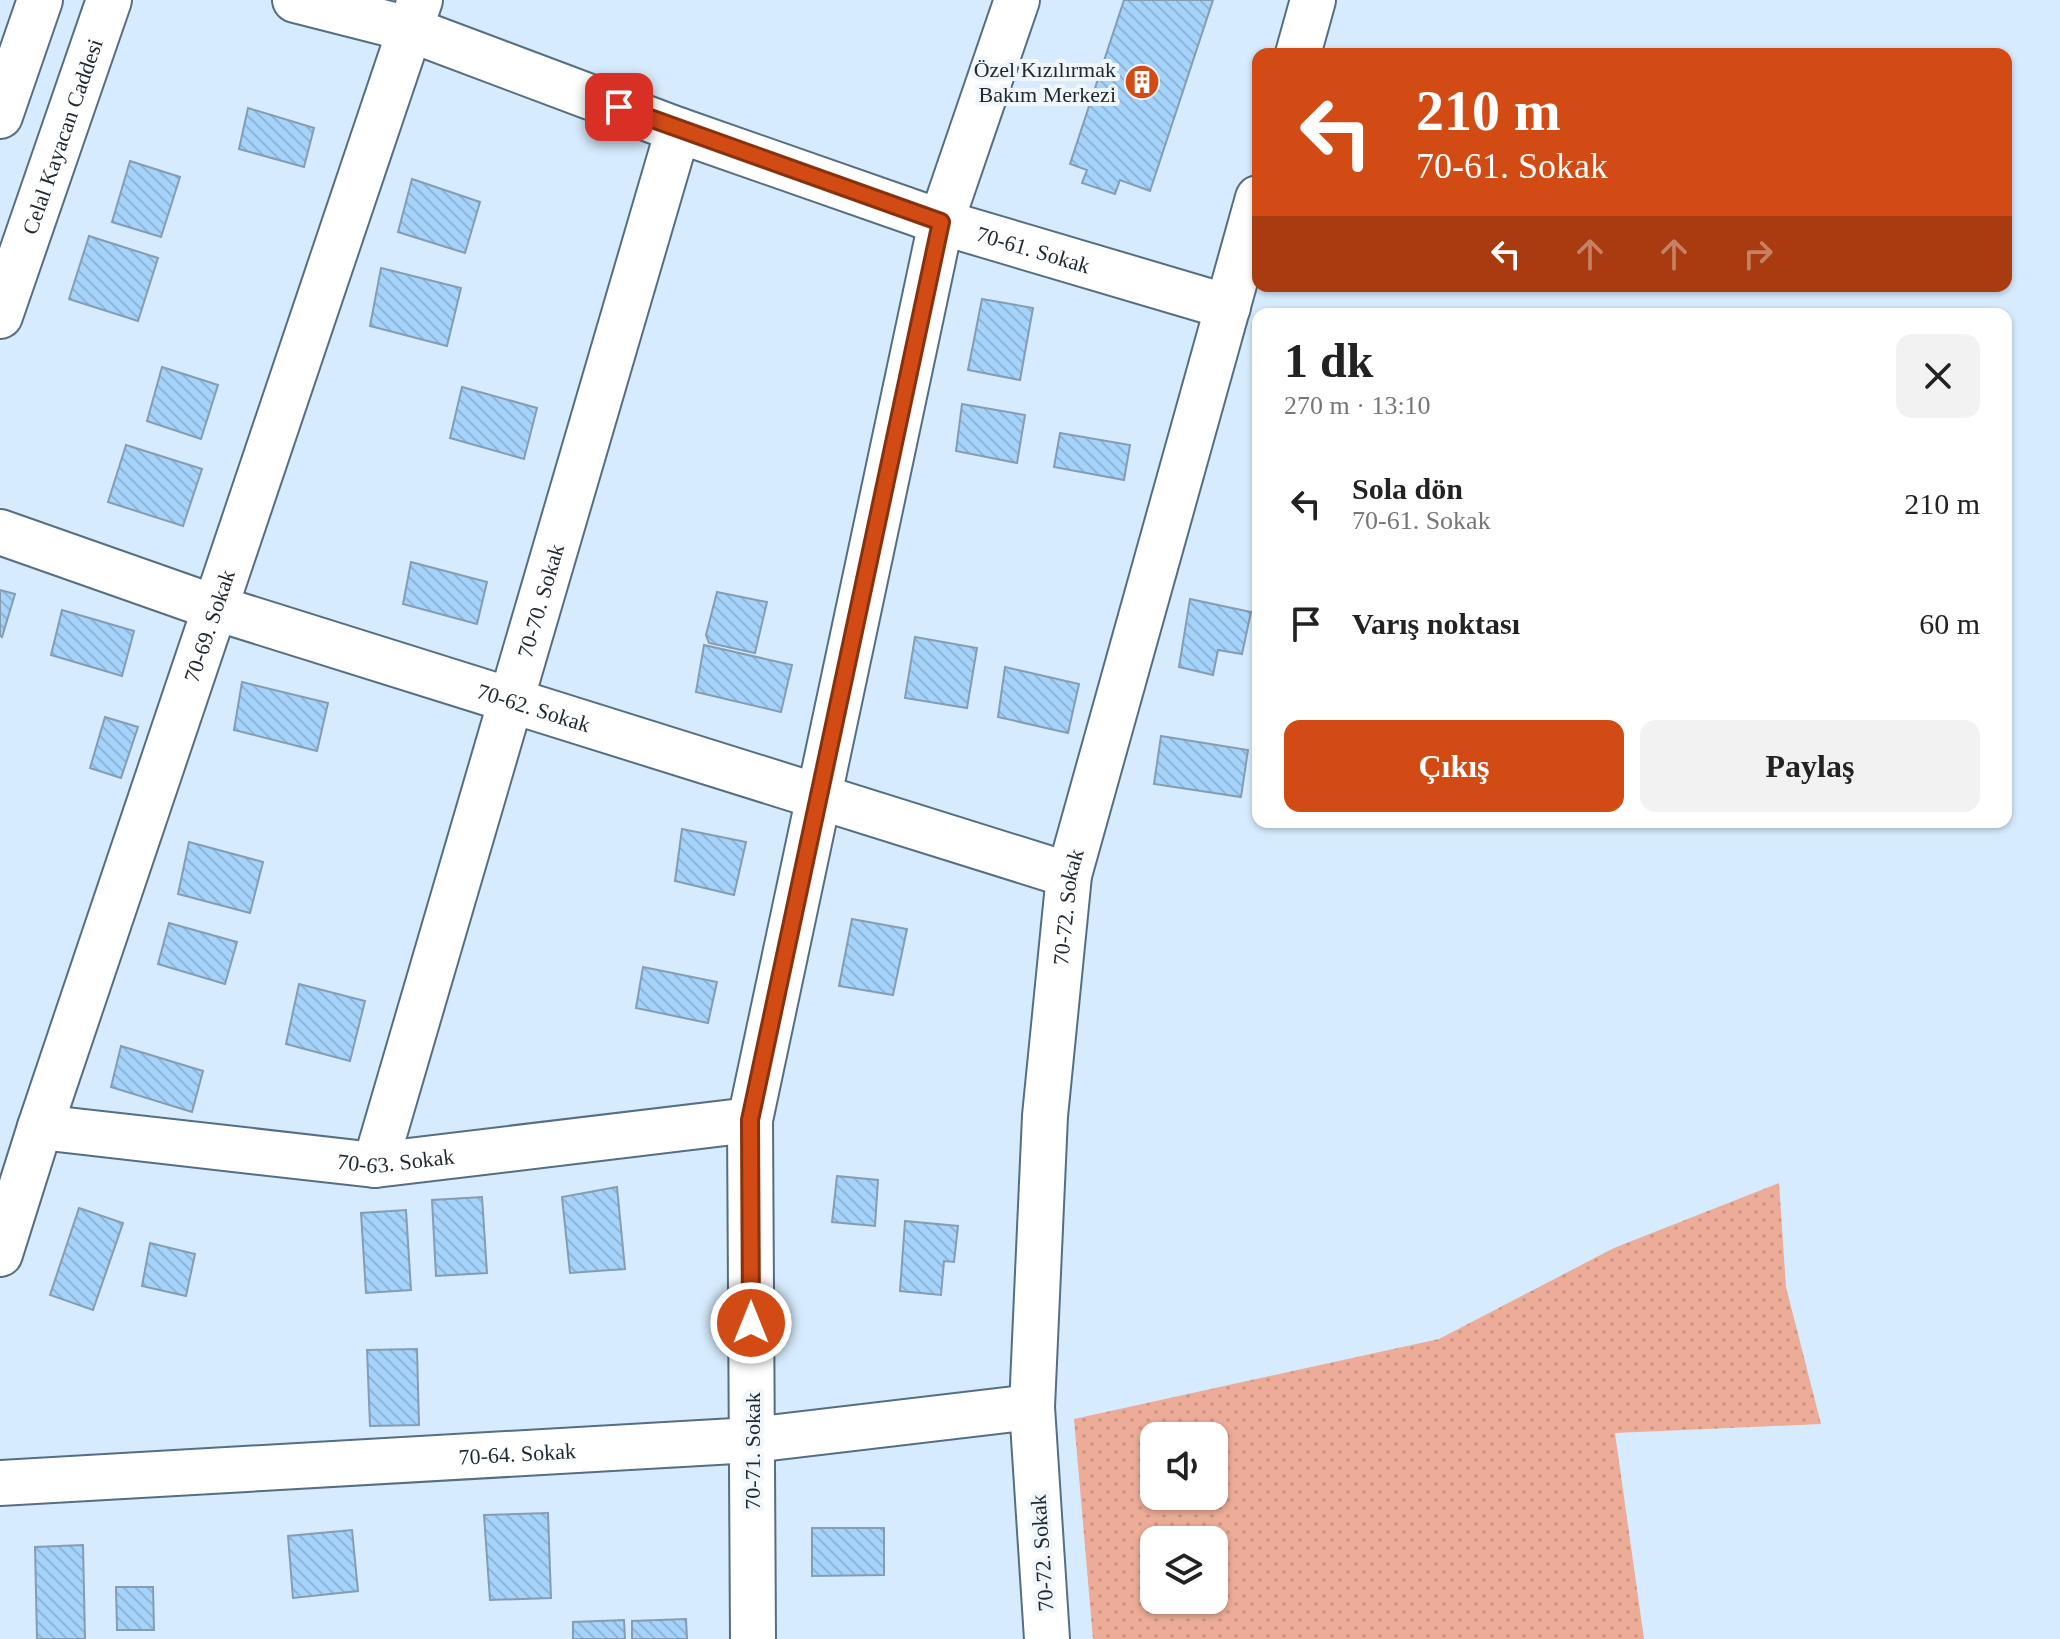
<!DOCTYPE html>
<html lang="tr">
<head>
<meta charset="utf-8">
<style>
  body { margin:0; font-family:Georgia,serif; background:#f2f2f2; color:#222; height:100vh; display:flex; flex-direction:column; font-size:30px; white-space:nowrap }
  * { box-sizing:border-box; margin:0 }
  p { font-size:26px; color:#767676 }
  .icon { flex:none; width:44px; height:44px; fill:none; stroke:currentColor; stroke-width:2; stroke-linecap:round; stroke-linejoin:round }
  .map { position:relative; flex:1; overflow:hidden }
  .panel { position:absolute; left:1252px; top:308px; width:760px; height:520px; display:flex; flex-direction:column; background:#fff; border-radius:16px; box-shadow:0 2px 6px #0004 }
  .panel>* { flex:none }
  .guide { position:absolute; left:1252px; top:48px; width:760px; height:244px; border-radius:16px; box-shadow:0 2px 6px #0004; background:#d24b14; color:#fff; overflow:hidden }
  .fabs { position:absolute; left:1140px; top:1422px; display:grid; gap:16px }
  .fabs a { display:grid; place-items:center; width:88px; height:88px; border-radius:16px; background:#fff; box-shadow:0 2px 6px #0004; font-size:40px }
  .pin { position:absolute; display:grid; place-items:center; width:68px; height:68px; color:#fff; margin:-34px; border-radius:16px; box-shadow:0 4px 12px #0006 }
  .me { position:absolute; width:88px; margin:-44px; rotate:0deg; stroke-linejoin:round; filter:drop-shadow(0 0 6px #0008) }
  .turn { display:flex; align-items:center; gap:28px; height:168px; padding:0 32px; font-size:36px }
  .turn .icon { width:104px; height:104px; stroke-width:2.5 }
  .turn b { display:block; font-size:56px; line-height:68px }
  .lanes { display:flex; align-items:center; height:76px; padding:0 32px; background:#0003; justify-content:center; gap:40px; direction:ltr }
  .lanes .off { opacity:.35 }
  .round { display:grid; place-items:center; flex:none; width:84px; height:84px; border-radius:16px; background:#f2f2f2 }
  .head { display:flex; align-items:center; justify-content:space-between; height:136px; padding:0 32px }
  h1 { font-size:48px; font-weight:700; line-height:60px }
  .button { display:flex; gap:16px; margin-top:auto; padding:16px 32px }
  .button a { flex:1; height:92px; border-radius:16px; background:#d24b14; color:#fff; font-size:32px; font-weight:700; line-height:92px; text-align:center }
  .button a+a { background:#f2f2f2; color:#222 }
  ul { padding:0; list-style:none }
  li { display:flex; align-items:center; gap:24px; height:120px; padding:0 32px }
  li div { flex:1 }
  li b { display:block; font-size:30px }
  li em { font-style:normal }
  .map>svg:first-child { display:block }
</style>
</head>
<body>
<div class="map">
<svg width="2060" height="1639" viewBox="0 0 2060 1639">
  <defs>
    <pattern id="grass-dots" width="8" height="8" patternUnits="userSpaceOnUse" patternTransform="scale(2)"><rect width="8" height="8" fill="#ecac97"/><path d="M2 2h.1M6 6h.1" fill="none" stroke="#ca9483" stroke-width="1.8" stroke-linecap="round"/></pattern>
    <pattern id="building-back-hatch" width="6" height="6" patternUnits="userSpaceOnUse" patternTransform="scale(2)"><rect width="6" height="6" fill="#a5d3fa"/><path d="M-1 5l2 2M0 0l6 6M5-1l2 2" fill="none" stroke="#8eb5d7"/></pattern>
  </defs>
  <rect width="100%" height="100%" fill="#d6ebfd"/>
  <path fill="url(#grass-dots)" fill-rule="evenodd" d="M 1779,1183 L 1786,1287 L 1821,1424 L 1615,1433 L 1644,1639 L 1093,1639 L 1074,1419 L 1439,1339 L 1614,1248 ZM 1154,1436 L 1214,1436 L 1214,1496 L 1154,1496 ZM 1154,1540 L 1214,1540 L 1214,1600 L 1154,1600 Z"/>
  <path fill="url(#building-back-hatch)" stroke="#849db2" stroke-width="2" d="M 1124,0 L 1213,0 L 1150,191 L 1120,180 L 1115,194 L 1082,183 L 1087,170 L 1070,164 Z
    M 248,108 L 314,128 L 304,167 L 239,149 Z
    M 130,161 L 180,177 L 161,237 L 112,222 Z
    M 412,179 L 480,202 L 465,253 L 398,232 Z
    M 89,236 L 158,258 L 138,321 L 69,299 Z
    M 381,268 L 461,288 L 447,346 L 370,326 Z
    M 982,299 L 1033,308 L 1020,380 L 968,370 Z
    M 162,367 L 218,385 L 201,439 L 147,421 Z
    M 462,387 L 537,408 L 524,459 L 450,438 Z
    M 962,404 L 1025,415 L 1017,463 L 956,451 Z
    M 1060,433 L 1130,445 L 1124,480 L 1054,467 Z
    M 126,445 L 202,469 L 183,526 L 108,502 Z
    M 411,562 L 487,582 L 477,624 L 403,604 Z
    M 0,590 L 15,594 L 2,637 L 0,636 Z
    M 717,592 L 767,602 L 755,653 L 709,643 L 706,635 Z
    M 1190,599 L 1251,612 L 1242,654 L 1218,650 L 1213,675 L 1179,667 Z
    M 62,610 L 134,631 L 122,676 L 51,655 Z
    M 915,637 L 977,648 L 967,708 L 905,698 Z
    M 704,645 L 792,665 L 781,712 L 696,692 Z
    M 1005,667 L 1079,684 L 1068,733 L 998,717 Z
    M 242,682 L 328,703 L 317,751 L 234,730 Z
    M 105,717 L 138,727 L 121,778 L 90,768 Z
    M 1161,736 L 1248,750 L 1241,797 L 1154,784 Z
    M 682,829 L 746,842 L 734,895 L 675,881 Z
    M 189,842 L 263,862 L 250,913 L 178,894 Z
    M 852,919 L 907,929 L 893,995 L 839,986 Z
    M 169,923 L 237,942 L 225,984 L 158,964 Z
    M 643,967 L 717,982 L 708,1023 L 636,1008 Z
    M 299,984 L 365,1001 L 350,1061 L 286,1044 Z
    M 121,1046 L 203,1071 L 192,1112 L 111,1087 Z
    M 837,1176 L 878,1180 L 875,1226 L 832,1222 Z
    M 617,1187 L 625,1269 L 570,1273 L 562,1197 Z
    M 482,1197 L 487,1273 L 436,1276 L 432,1200 Z
    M 79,1208 L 123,1223 L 93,1310 L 50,1295 Z
    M 406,1210 L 411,1290 L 366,1293 L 361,1213 Z
    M 905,1221 L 958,1226 L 954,1262 L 944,1261 L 941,1295 L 900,1291 Z
    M 150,1243 L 195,1254 L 186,1296 L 142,1286 Z
    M 417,1349 L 419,1425 L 370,1426 L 367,1350 Z
    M 548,1513 L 551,1598 L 490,1600 L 484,1515 Z
    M 812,1528 L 884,1528 L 884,1575 L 812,1576 Z
    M 352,1530 L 358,1591 L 293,1598 L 288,1536 Z
    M 83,1545 L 85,1639 L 37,1639 L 35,1547 Z
    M 116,1587 L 153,1587 L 154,1630 L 117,1630 Z
    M 686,1619 L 687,1639 L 632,1639 L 632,1621 Z
    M 624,1620 L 625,1639 L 573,1639 L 573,1622 Z"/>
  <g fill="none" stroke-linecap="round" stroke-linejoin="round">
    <defs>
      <g id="minor">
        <path id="s1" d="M 295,0 L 409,29 L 678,130 L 941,222 L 1228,307"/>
        <path d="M 1298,54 L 1313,0"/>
        <path d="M 0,116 L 40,0"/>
        <path id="s2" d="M 0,316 L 109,0"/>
        <path id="s3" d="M 0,532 L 216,608 L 1069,875"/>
        <path id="s4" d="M 40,1127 L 375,1165 L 750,1120"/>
        <path id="s5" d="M 375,1165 L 678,130"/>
        <path id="s6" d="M 0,1254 L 40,1127 L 420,0"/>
        <path id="s7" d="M 0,1483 L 752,1440 L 1032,1407"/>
        <path d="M 753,1639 L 750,1120 L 941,222 L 1017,0"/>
        <path id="s8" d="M 1047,1639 L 1032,1407 L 1045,1116 L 1069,875 L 1258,198"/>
      </g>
    </defs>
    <use href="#minor" stroke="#566e82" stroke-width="48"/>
    <use href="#minor" stroke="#fff" stroke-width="44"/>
  </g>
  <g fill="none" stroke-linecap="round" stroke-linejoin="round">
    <defs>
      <path id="route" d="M 619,107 L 941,222 L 750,1120 L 751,1323"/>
    </defs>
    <use href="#route" stroke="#88310d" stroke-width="20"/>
    <use href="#route" stroke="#d24b14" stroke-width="14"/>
  </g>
  <defs>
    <symbol id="building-disc" viewBox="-11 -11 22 22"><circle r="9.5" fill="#d24b14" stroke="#f1f6fb"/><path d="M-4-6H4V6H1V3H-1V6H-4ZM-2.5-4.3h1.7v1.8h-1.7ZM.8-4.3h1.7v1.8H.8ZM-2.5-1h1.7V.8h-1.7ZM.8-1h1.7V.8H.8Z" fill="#fff"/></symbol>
  </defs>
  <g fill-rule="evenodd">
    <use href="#building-disc" x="1122" y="62" width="40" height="40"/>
  </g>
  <g text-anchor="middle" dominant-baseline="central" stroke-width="8" stroke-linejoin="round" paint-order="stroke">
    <g font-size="22" fill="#1e2831" stroke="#f1f6fb" text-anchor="end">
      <text x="1116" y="69">Özel Kızılırmak<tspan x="1116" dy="25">Bakım Merkezi</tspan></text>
    </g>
    <g font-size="22" fill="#1e2831" stroke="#f1f6fb">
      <text stroke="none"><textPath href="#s2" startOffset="190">Celal Kayacan Caddesi</textPath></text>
      <text stroke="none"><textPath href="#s1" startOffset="780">70-61. Sokak</textPath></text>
      <text stroke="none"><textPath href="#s5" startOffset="588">70-70. Sokak</textPath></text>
      <text stroke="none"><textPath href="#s6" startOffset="662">70-69. Sokak</textPath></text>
      <text stroke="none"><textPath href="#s3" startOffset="562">70-62. Sokak</textPath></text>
      <text stroke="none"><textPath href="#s8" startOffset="734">70-72. Sokak</textPath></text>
      <text stroke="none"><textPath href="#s4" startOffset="358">70-63. Sokak</textPath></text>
      <text transform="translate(752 1451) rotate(-90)">70-71. Sokak</text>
      <text stroke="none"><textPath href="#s7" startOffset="518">70-64. Sokak</textPath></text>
      <text transform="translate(1042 1553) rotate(-94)">70-72. Sokak</text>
    </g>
  </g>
</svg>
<div class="fabs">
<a><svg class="icon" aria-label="sound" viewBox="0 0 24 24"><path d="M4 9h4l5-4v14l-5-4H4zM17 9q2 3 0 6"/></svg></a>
<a><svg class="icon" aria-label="layers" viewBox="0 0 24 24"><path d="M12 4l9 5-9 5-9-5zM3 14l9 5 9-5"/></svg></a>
</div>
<div class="pin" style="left:619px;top:107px;background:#d93025"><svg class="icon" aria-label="arrive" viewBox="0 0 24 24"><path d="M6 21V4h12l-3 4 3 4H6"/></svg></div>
<svg class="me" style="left:751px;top:1323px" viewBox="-20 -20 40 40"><circle r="17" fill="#d24b14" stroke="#fff" stroke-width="3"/><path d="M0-11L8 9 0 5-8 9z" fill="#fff"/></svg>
<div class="guide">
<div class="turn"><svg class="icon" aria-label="left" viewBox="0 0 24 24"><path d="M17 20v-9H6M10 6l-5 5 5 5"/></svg><div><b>210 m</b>70-61. Sokak</div></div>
<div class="lanes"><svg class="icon" aria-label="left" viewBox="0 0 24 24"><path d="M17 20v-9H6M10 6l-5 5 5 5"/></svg><svg class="icon off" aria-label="ahead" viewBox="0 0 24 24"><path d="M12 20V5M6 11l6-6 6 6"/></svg><svg class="icon off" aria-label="ahead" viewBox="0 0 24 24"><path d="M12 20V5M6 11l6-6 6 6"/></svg><svg class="icon off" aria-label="right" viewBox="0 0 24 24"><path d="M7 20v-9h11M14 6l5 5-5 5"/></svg></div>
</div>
<section class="panel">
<div class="head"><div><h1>1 dk</h1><p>270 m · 13:10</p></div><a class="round"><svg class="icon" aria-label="close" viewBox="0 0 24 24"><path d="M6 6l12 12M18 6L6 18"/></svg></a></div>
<ul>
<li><svg class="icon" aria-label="left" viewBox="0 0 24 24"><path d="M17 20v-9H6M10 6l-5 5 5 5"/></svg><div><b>Sola dön</b><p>70-61. Sokak</p></div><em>210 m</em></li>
<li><svg class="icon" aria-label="arrive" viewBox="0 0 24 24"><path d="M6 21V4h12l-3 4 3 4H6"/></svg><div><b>Varış noktası</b></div><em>60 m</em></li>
</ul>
<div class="button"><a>Çıkış</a><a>Paylaş</a></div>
</section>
</div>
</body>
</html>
